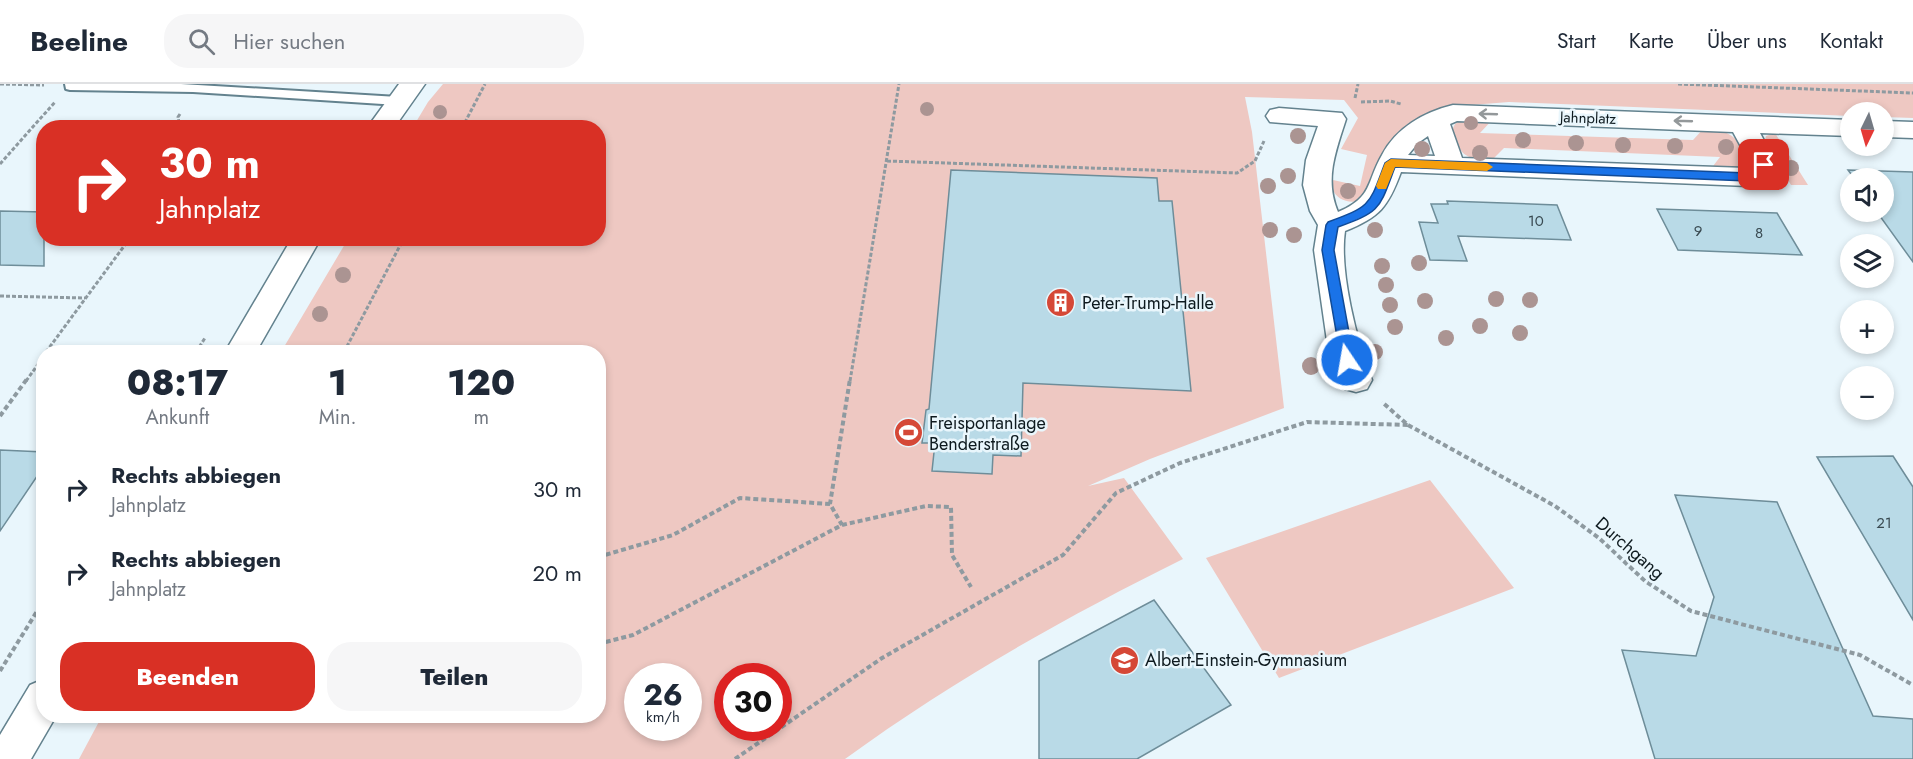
<!DOCTYPE html>
<html lang="de">
<head>
<meta charset="utf-8">
<style>
  body { margin:0; font-family:Jost,sans-serif; background:#f6f6f7; color:#1f2937; height:100vh; display:flex; flex-direction:column; font-size:22px; white-space:nowrap }
  * { box-sizing:border-box; margin:0 }
  p { font-size:20px; color:#747a83 }
  .icon { flex:none; width:33px; height:33px; fill:none; stroke:currentColor; stroke-width:2; stroke-linecap:round; stroke-linejoin:round }
  .map { position:relative; flex:1; overflow:hidden }
  .side { position:absolute; left:36px; top:261px; width:570px; height:378px; display:flex; flex-direction:column; background:#fff; border-radius:24px; box-shadow:0 3px 9px #0003 }
  .side>* { flex:none }
  .banner { position:absolute; left:36px; top:36px; width:570px; height:126px; border-radius:24px; box-shadow:0 3px 9px #0003; background:#d93025; color:#fff; overflow:hidden }
  .needle { width:39px; rotate:185deg }
  .tools { position:absolute; left:1840px; top:18px; display:grid; gap:12px }
  .tools a { display:grid; place-items:center; width:54px; height:54px; border-radius:50%; background:#fff; box-shadow:0 3px 9px #0003; font-size:30px }
  .speed { position:absolute; left:624px; top:579px; display:flex; gap:12px; font-size:30px; font-weight:700; text-align:center }
  .speed>* { display:grid; place-content:center; width:78px; height:78px; border-radius:50%; background:#fff; box-shadow:0 3px 9px #0003; line-height:1 }
  .speed small { font-size:15px; font-weight:400 }
  .speed .limit { border:9px solid #d22; background:#fff; color:#111 }
  .pin { position:absolute; display:grid; place-items:center; width:51px; height:51px; color:#fff; margin:-26px; border-radius:12px; box-shadow:0 3px 9px #0006 }
  .me { position:absolute; width:66px; margin:-33px; rotate:348deg; stroke-linejoin:round; filter:drop-shadow(0 0 4px #0008) }
  .turn { display:flex; align-items:center; gap:21px; height:126px; padding:0 24px; font-size:27px }
  .turn .icon { width:78px; height:78px; stroke-width:2.5 }
  .turn b { display:block; font-size:42px; line-height:51px }
  .eta { display:flex; justify-content:space-evenly; align-items:center; height:102px; text-align:center }
  .eta b { font-size:36px; font-weight:800; line-height:42px }
  .button { display:flex; gap:12px; margin-top:auto; padding:12px 24px }
  .button a { flex:1; height:69px; border-radius:24px; background:#d93025; color:#fff; font-size:24px; font-weight:800; line-height:69px; text-align:center }
  .button a+a { background:#f6f6f7; color:#1f2937 }
  ul { padding:0; list-style:none }
  li { display:flex; align-items:center; gap:18px; height:84px; padding:0 24px }
  li div { flex:1 }
  li b { display:block; font-size:22px }
  li em { font-style:normal }
  header { display:flex; align-items:center; gap:36px; box-sizing:border-box; height:84px; padding:0 30px; background:#fff; border-bottom:2px solid #e0e1e3 }
  header strong { font-size:28px }
  nav { display:flex; gap:33px; margin-inline-start:auto; font-size:21px }
  .search { width:420px; height:54px; background:#f6f6f7; display:flex; align-items:center; gap:15px; box-sizing:border-box; padding:0 21px; border-radius:24px; color:#747a83; font-size:22px }
  .map>svg:first-child { display:block }
</style>
</head>
<body>
<header>
<strong>Beeline</strong>
<div class="search"><svg class="icon" aria-label="search" viewBox="0 0 24 24"><circle cx="10" cy="10" r="6"/><path d="M15 15l6 6"/></svg>Hier suchen</div>
<nav><a>Start</a><a>Karte</a><a>Über uns</a><a>Kontakt</a></nav>
</header>
<div class="map">
<svg width="1913" height="675" viewBox="0 0 1913 675">
  <rect width="100%" height="100%" fill="#e9f6fc"/>
  <path fill="#eec8c2" fill-rule="evenodd" d="M 443,0 L 1913,0 L 1913,34 L 1884,33 L 1884,28 L 1851,28 L 1851,32 L 1509,18 L 1446,23 L 1409,42 L 1394,53 L 1362,116 C 1350,120 1337,117 1332,104 L 1333,96 L 1360,102 L 1367,71 L 1341,65 L 1358,34 L 1344,16 L 1245,13 L 1252,48 L 1284,324 L 1150,375 L 1088,402 L 1124,394 L 1183,475 C 1064,534 952,597 845,675 L 79,675 L 102,632 L 598,632 L 598,268 L 281,268 L 348,155 L 598,154 L 598,44 L 413,43 L 428,18 ZM 638,592 L 688,592 L 688,644 L 638,644 ZM 728,592 L 778,592 L 778,644 L 728,644 Z
    M 1463,35 L 1493,35 L 1480,49 L 1693,56 L 1705,43 C 1733,48 1737,53 1750,77 C 1744,91 1723,86 1710,86 L 1720,73 L 1504,64 L 1490,78 C 1463,73 1461,72 1452,46 L 1455,40 Z
    M 1775,49 L 1808,101 L 1791,101 L 1765,56 L 1766,52 Z
    M 1430,396 L 1514,504 L 1279,594 L 1206,474 Z"/>
  <path fill="#b9dae7" stroke="#6e8d99" stroke-width="1.5" d="M 951,86 L 1157,94 L 1159,117 L 1172,117 L 1191,307 L 1023,299 L 1021,372 L 993,371 L 992,390 L 932,387 L 935,359 L 922,359 L 926,326 L 929,325 Z
    M 1848,86 L 1913,88 L 1913,178 L 1877,128 L 1884,128 L 1884,94 L 1854,94 Z
    M 1447,117 L 1557,121 L 1571,156 L 1458,152 L 1467,177 L 1430,176 L 1419,138 L 1438,139 L 1431,120 L 1448,120 Z
    M 1657,125 L 1777,129 L 1802,171 L 1678,166 Z
    M 0,127 L 44,128 L 44,182 L 0,181 Z
    M 0,366 L 44,368 L 44,382 L 0,447 Z
    M 1893,372 L 1913,403 L 1913,536 L 1817,373 Z
    M 1675,411 L 1777,418 L 1873,632 L 1913,635 L 1913,675 L 1655,675 L 1622,566 L 1696,572 L 1714,513 Z
    M 1154,516 L 1231,621 L 1137,675 L 1039,675 L 1039,577 Z"/>
  <g fill="none" stroke-linecap="round" stroke-linejoin="round">
    <defs>
      <path id="lane" d="M 65,0 L 181,0 L 398,13 L 404,17 L 398,21 L 193,8 L 70,6 L 66,5 Z"/>
      <path id="street" d="M 399,0 L 425,0 L 394,44 L 367,44 Z
        M 1453,21 L 1851,36 L 1851,52 L 1760,49 L 1777,81 L 1767,96 L 1748,102 L 1401,88 C 1388,123 1380,133 1345,147 C 1339,187 1357,258 1372,296 L 1367,305 L 1356,308 L 1345,305 L 1328,264 L 1314,166 L 1318,141 L 1310,127 L 1303,101 L 1306,76 L 1318,42 L 1270,38 L 1266,32 L 1270,26 L 1279,24 L 1342,29 L 1346,35 C 1336,67 1324,95 1338,128 C 1373,113 1366,99 1382,71 C 1396,44 1424,28 1453,21 ZM 1457,37 L 1733,48 L 1751,81 L 1746,84 L 1462,74 L 1450,40 ZM 1428,52 L 1435,72 L 1408,71 L 1418,59 Z
        M 1884,37 L 1913,38 L 1913,54 L 1884,53 Z
        M 292,154 L 321,154 L 256,268 L 225,268 Z
        M 44,595 L 44,632 L 56,632 L 31,675 L 0,675 L 0,651 L 30,601 Z"/>
    </defs>
    <use href="#lane" stroke="#63828e" stroke-width="4"/>
    <use href="#street" stroke="#63828e" stroke-width="3"/>
    <path stroke="#8e9aa0" stroke-width="3" stroke-dasharray="4 2" stroke-linecap="butt" d="M 0,0 L 44,1
      M 1678,0 L 1913,9
      M 1355,14 L 1358,0
      M 1361,18 L 1390,17 L 1401,20
      M 180,30 L 178,33 L 180,44
      M 462,44 L 485,0
      M 887,77 L 1237,89 L 1255,77 L 1264,57
      M 0,80 L 55,18
      M 0,212 L 85,214
      M 46,268 L 130,154
      M 196,268 L 205,254
      M 344,268 L 404,154
      M 26,297 L 44,272
      M 850,297 L 899,0"/>
    <path stroke="#8e9aa0" stroke-width="4" stroke-dasharray="5 3" stroke-linecap="butt" d="M 0,332 L 27,295
      M 1408,341 L 1555,422 L 1599,454 L 1645,497 L 1691,527 L 1860,571 L 1913,601
      M 842,441 L 926,422 L 951,423 L 952,471 L 971,503
      M 598,473 L 673,451 L 740,414 L 830,420
      M 598,560 L 633,551 L 842,441 L 830,420 L 850,295
      M 0,587 L 44,516
      M 735,675 L 882,574 L 1063,471 L 1116,409 L 1180,379 L 1307,338 L 1408,341 L 1382,318"/>
    <use href="#lane" fill="#fff" fill-rule="evenodd"/>
    <use href="#street" fill="#fff" fill-rule="evenodd"/>
  </g>
  <g fill="#ab9492">
    <circle cx="927" cy="25" r="7"/>
    <circle cx="440" cy="28" r="7"/>
    <circle cx="1471" cy="39" r="7"/>
    <circle cx="1298" cy="52" r="8"/>
    <circle cx="1523" cy="56" r="8"/>
    <circle cx="1576" cy="59" r="8"/>
    <circle cx="1623" cy="61" r="8"/>
    <circle cx="1675" cy="62" r="8"/>
    <circle cx="1726" cy="63" r="8"/>
    <circle cx="1422" cy="65" r="8"/>
    <circle cx="1780" cy="68" r="8"/>
    <circle cx="1480" cy="69" r="8"/>
    <circle cx="1791" cy="84" r="8"/>
    <circle cx="1288" cy="92" r="8"/>
    <circle cx="1268" cy="102" r="8"/>
    <circle cx="1348" cy="107" r="8"/>
    <circle cx="1270" cy="146" r="8"/>
    <circle cx="1375" cy="146" r="8"/>
    <circle cx="1294" cy="151" r="8"/>
    <circle cx="1419" cy="179" r="8"/>
    <circle cx="1382" cy="182" r="8"/>
    <circle cx="343" cy="191" r="8"/>
    <circle cx="1386" cy="201" r="8"/>
    <circle cx="1496" cy="215" r="8"/>
    <circle cx="1530" cy="216" r="8"/>
    <circle cx="1425" cy="217" r="8"/>
    <circle cx="1390" cy="221" r="8"/>
    <circle cx="320" cy="230" r="8"/>
    <circle cx="1480" cy="242" r="8"/>
    <circle cx="1395" cy="243" r="8"/>
    <circle cx="1520" cy="249" r="8"/>
    <circle cx="1446" cy="254" r="8"/>
    <circle cx="1375" cy="268" r="8"/>
    <circle cx="1311" cy="282" r="9"/>
  </g>
  <defs><path id="oneway-shaft" d="M-6 0H5M1.5-3L5.5 0L1.5 3" fill="none" stroke-width="1.6" stroke-linecap="round" stroke-linejoin="round" transform="scale(1.5)"/></defs>
  <g stroke="#93989a">
    <use href="#oneway-shaft" transform="translate(1488 30) rotate(-178)"/>
    <use href="#oneway-shaft" transform="translate(1683 37) rotate(-178)"/>
  </g>
  <path fill="#1a73e8" stroke="#114b97" stroke-width="1.5" d="M 1391,75 L 1748,89 L 1757,85 L 1760,79 L 1768,79 L 1769,81 C 1766,92 1758,94 1748,97 L 1395,83 C 1379,125 1382,127 1338,143 L 1334,166 L 1354,276 L 1347,281 L 1341,276 L 1322,166 L 1326,141 L 1328,138 C 1372,122 1369,121 1385,79 Z"/>
  <path fill="#f59e0b" d="M 1391,75 L 1487,79 L 1493,83 L 1487,87 L 1395,83 L 1386,105 L 1378,105 L 1376,102 L 1385,79 Z"/>
  <defs>
    <symbol id="building-disc" viewBox="-11 -11 22 22"><circle r="9.5" fill="#d54837" stroke="#e9f6fc"/><path d="M-4-6H4V6H1V3H-1V6H-4ZM-2.5-4.3h1.7v1.8h-1.7ZM.8-4.3h1.7v1.8H.8ZM-2.5-1h1.7V.8h-1.7ZM.8-1h1.7V.8H.8Z" fill="#fff"/></symbol>
    <symbol id="stadium-disc" viewBox="-11 -11 22 22"><circle r="9.5" fill="#d54837" stroke="#e9f6fc"/><path d="M0-5a6.5 5 0 1 0 0 10a6.5 5 0 1 0 0-10ZM-3.5-1.8h7v3.6h-7Z" fill="#fff"/></symbol>
    <symbol id="school-disc" viewBox="-11 -11 22 22"><circle r="9.5" fill="#d54837" stroke="#e9f6fc"/><path d="M0-5L7-2L0 1L-7-2ZM-4 1L0 2.5L4 1V4Q0 6-4 4Z" fill="#fff"/></symbol>
  </defs>
  <g fill-rule="evenodd">
    <use href="#building-disc" x="1044" y="202" width="33" height="33"/>
    <use href="#stadium-disc" x="892" y="332" width="33" height="33"/>
    <use href="#school-disc" x="1108" y="560" width="33" height="33"/>
  </g>
  <g text-anchor="middle" dominant-baseline="central" stroke-width="5" stroke-linejoin="round" paint-order="stroke">
    <g font-size="15" fill="#0e1a1f" stroke="#e9f6fc">
      <text transform="translate(1588 34) rotate(2)">Jahnplatz</text>
    </g>
    <g font-size="15" fill="#394a51">
      <text x="1536" y="137">10</text>
      <text x="1698" y="147">9</text>
      <text x="1759" y="149">8</text>
      <text x="1884" y="439">21</text>
    </g>
    <g font-size="18" fill="#0e1a1f" stroke="#e9f6fc" text-anchor="start">
      <text x="1082" y="219">Peter-Trump-Halle</text>
      <text x="929" y="339">Freisportanlage<tspan x="929" dy="21">Benderstraße</tspan></text>
      <text x="1145" y="576">Albert-Einstein-Gymnasium</text>
    </g>
    <g font-size="18" fill="#0e1a1f" stroke="#e9f6fc">
      <text transform="translate(1630 464) rotate(41)">Durchgang</text>
    </g>
  </g>
</svg>
<div class="tools">
<a><svg class="needle" viewBox="-14 -14 28 28"><path d="M0-13l5 13h-10z" fill="#e53935"/><path d="M0 13l5-13h-10z" fill="#747a83"/></svg></a>
<a><svg class="icon" aria-label="sound" viewBox="0 0 24 24"><path d="M4 9h4l5-4v14l-5-4H4zM17 9q2 3 0 6"/></svg></a>
<a><svg class="icon" aria-label="layers" viewBox="0 0 24 24"><path d="M12 4l9 5-9 5-9-5zM3 14l9 5 9-5"/></svg></a>
<a>+</a>
<a>−</a>
</div>
<div class="speed"><div>26<small>km/h</small></div><div class="limit">30</div></div>
<div class="pin" style="left:1764px;top:81px;background:#d93025"><svg class="icon" aria-label="arrive" viewBox="0 0 24 24"><path d="M6 21V4h12l-3 4 3 4H6"/></svg></div>
<svg class="me" style="left:1347px;top:276px" viewBox="-20 -20 40 40"><circle r="17" fill="#1a73e8" stroke="#fff" stroke-width="3"/><path d="M0-11L8 9 0 5-8 9z" fill="#fff"/></svg>
<div class="banner">
<div class="turn"><svg class="icon" aria-label="right" viewBox="0 0 24 24"><path d="M7 20v-9h11M14 6l5 5-5 5"/></svg><div><b>30 m</b>Jahnplatz</div></div>
</div>
<section class="side">
<div class="eta">
<div><b>08:17</b><p>Ankunft</p></div>
<div><b>1</b><p>Min.</p></div>
<div><b>120</b><p>m</p></div>
</div>
<ul>
<li><svg class="icon" aria-label="right" viewBox="0 0 24 24"><path d="M7 20v-9h11M14 6l5 5-5 5"/></svg><div><b>Rechts abbiegen</b><p>Jahnplatz</p></div><em>30 m</em></li>
<li><svg class="icon" aria-label="right" viewBox="0 0 24 24"><path d="M7 20v-9h11M14 6l5 5-5 5"/></svg><div><b>Rechts abbiegen</b><p>Jahnplatz</p></div><em>20 m</em></li>
</ul>
<div class="button"><a>Beenden</a><a>Teilen</a></div>
</section>
</div>
</body>
</html>
